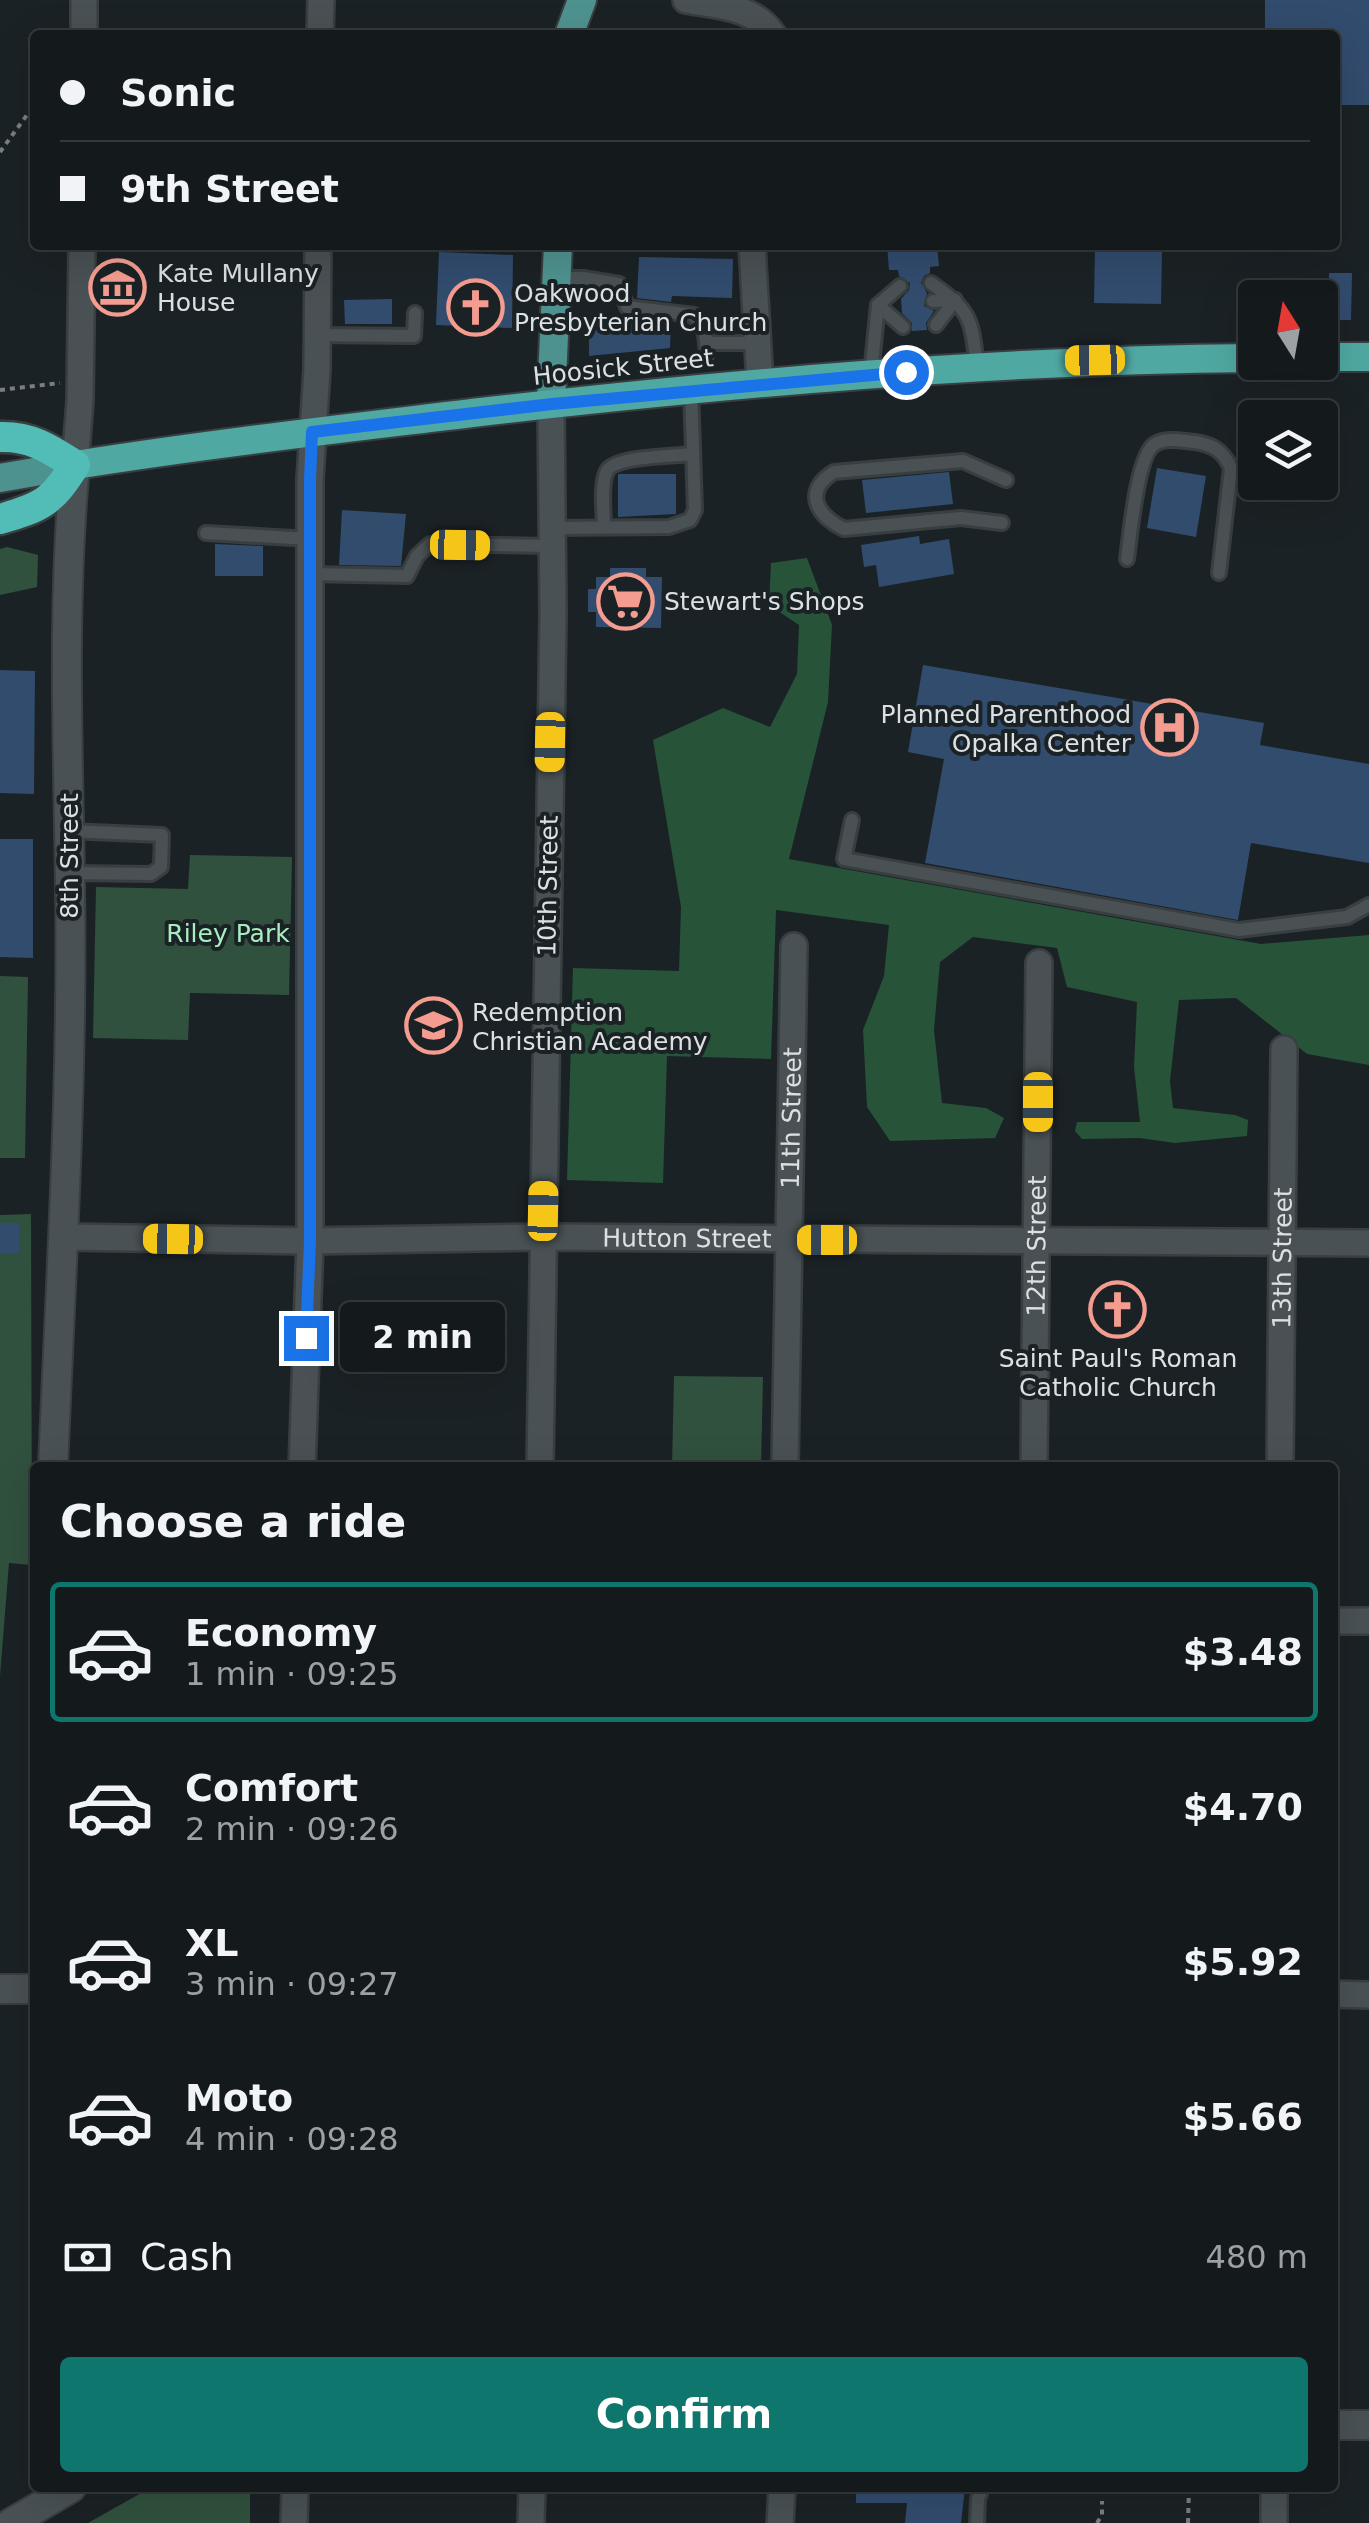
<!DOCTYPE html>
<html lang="en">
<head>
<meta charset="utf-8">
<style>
  :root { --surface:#141a1c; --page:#212729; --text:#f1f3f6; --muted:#9da1a3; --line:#33383b; --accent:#0f766e }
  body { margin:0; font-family:"DejaVu Sans",sans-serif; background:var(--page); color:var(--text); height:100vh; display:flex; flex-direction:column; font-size:38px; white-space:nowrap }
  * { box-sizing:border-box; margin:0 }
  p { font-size:32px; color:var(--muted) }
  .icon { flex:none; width:55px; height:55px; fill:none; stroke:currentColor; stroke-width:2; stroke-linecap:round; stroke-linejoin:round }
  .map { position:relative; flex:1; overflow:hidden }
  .sheet { position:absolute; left:30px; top:1462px; width:1308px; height:1030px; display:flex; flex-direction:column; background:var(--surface); border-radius:10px; box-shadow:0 10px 40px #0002,0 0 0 2px var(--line) }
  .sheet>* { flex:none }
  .banner { position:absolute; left:30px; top:30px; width:1310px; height:220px; border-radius:10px; box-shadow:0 10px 40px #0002,0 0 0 2px var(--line); display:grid; align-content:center; height:220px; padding:0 30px; background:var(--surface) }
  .needle { width:65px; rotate:349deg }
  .buttons { position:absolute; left:1238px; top:280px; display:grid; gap:20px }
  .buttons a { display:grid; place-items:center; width:100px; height:100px; border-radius:10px; background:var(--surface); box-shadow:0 10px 40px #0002,0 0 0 2px var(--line); font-size:50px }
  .end { position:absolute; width:45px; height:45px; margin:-22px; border:12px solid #1a73e8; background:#fff; box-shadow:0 0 0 5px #fff }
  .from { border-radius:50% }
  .bubble { position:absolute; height:70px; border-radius:10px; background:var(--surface); box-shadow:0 10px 40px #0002,0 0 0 2px var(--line); font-size:32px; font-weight:700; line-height:70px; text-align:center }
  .car { position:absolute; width:30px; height:60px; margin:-30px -15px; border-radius:12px; box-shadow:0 0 8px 2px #0007; background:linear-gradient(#f5c518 24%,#345 0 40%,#f5c518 0 76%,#345 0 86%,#f5c518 0) }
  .banner b { display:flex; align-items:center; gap:35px; height:95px; font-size:38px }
  .banner b+b { border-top:2px solid var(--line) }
  .banner i { width:25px; height:25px; background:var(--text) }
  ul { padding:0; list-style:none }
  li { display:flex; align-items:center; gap:30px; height:140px; margin:0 20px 15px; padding:0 10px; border:5px solid transparent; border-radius:10px }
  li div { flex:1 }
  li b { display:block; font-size:38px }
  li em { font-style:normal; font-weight:700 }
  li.active { border-color:var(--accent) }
  li>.icon { width:90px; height:90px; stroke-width:1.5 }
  h2 { padding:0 30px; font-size:45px; line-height:120px }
  .pay { display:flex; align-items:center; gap:25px; height:110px; padding:0 30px; font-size:38px }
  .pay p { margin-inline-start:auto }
  .cta { display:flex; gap:20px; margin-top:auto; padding:20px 30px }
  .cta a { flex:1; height:115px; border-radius:10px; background:var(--accent); color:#fff; font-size:40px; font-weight:700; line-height:115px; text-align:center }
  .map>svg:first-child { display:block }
  .green { fill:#30513d }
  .forest { fill:#275339 }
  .building { fill:#324c6e }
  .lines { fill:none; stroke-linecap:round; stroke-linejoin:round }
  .service-casing { stroke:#393f41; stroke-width:18 }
  .minor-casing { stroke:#393f41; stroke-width:30 }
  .tertiary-casing { stroke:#393f41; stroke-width:32 }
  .primary-casing { stroke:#393f41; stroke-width:32 }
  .trunk-casing { stroke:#393f41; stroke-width:32 }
  .motorway-casing { stroke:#393f41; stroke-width:35 }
  .path { stroke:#797f81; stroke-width:4; stroke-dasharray:5 5; stroke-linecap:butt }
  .service { stroke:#495154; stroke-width:12 }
  .minor { stroke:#495154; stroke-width:25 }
  .tertiary { stroke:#495154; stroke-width:28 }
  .primary { stroke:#4e928f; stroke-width:28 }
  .trunk { stroke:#50a8a2; stroke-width:28 }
  .motorway { stroke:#51bdb6; stroke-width:30 }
  .route { stroke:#1a73e8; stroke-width:12 }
  .labels { text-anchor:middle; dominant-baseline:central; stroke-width:8; stroke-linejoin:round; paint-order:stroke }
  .poi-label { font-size:25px; fill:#dce0e2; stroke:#1b2225; text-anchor:start }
  .street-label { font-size:25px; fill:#dce0e2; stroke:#1b2225 }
  .park-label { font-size:25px; fill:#a6eec0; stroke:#1b2225 }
</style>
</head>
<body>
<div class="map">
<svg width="1369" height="2523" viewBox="0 0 1369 2523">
  <rect width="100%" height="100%" fill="#1b2225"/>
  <g class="green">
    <path d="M7,547L38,555L37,587L0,595V549Z"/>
    <path d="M190,855L292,857L289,995L190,993L188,1040L93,1038L96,887L188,889Z"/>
    <path d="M0,976L28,977L25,1158H0Z"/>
    <path d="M31,1214L32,1565L9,1563L0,1676V1215Z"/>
    <path d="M674,1376L763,1377L761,1467H672Z"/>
    <path d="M150,2488H250V2523H88Z"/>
  </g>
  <path class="forest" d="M807,558L832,625L828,702L789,859L1261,944L1369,935V1065L1307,1054L1236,998L1179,1000L1170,1081L1173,1108L1235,1115L1248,1120L1247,1136L1175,1143L1140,1138L1082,1139L1075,1131L1077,1122H1140L1134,1067L1137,1002L1067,987L1057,948L973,937L940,962L934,1030L942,1103L986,1108L1004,1118L995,1138L890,1141L867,1107L863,1030L884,976L889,925L776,910L771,1059L667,1056L663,1183L567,1180L573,968L679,971L681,907L653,740L723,708L770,727L797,674L799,625L769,605L771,563Z"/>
  <g class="building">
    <path d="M1265,0H1369V105H1335V35H1265Z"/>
    <path d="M887,245H937L939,266L930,267V273L924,276L921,283L927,293L924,306L934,311L926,323L927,330L912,331V323L902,313L901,299L909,290L910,283L899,276L898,270H889Z"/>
    <path d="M1095,247L1162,249L1161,304L1094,303Z"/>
    <path d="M439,252L513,255L512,328L436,325Z"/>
    <path d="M639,257L733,259L732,298L672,296L671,302L637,298Z"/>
    <path d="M101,265H136V309L100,308Z"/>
    <path d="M1329,273H1352L1351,320H1329Z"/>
    <path d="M392,299V324H345L344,300Z"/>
    <path d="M637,318L671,322L670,348L589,356V322L637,323Z"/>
    <path d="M1157,468L1206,476L1196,537L1147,528Z"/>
    <path d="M949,472L953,504L866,513L862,480Z"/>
    <path d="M618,474H676V514L618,517Z"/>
    <path d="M342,510L406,514L401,566L339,565Z"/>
    <path d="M919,536L920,544L949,539L954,574L879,587L876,565L864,567L861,545Z"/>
    <path d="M215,544L263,546V576H215Z"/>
    <path d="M610,568H646V577H662L661,628L596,627V612H588V589H596V577H610Z"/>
    <path d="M923,665L1264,723L1260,745L1369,764V863L1251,843L1238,920L925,863L944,759L908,752Z"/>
    <path d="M0,670L35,671L34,794L0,793Z"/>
    <path d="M0,839H33V958L0,957Z"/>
    <rect x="0" y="1223" width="19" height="30"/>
    <path d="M856,2488H965L961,2523H905L907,2503H856Z"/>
  </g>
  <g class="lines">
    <defs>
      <g id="service">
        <path d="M557,278H583L619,284L627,307L694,315L705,333L707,354"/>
        <path d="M931,283C972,312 971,318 977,366"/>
        <path d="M933,301L955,300"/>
        <path d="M878,305L903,327"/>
        <path d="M936,325L955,300"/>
        <path d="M316,335L414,336L415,313"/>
        <path d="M706,343H757"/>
        <path d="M871,374L878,305L900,286"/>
        <path d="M1002,523L961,518L844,529C816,515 803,491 834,472L963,461L1006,480"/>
        <path d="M604,527C604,512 600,484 607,471C615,456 676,456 693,454"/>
        <path d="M552,528L669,527L690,520L695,510L691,390"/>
        <path d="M206,533L310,539"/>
        <path d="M1127,559C1130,538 1137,454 1155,444C1166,437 1183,441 1195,442C1214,445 1223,451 1231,468L1219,573"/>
        <path d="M310,574L407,576L417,556L430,544L553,546"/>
        <path d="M852,820L844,859L1239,930L1347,917L1369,905"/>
        <path d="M69,831L162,835L161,867L151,874L71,873"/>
        <path d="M977,2523L978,2499L982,2488"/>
      </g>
      <g id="minor">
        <path d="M686,0C718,6 754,6 773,35"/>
        <path d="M84,35V0"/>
        <path d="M320,35L321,0"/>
        <path d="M752,245L760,383"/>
        <path d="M75,465L80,401L82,245"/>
        <path id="s1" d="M65,1237L310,1241L543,1237L1369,1243"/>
        <path d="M302,1468L310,1241V479L317,369L318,245"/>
        <path d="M540,1468L553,615L551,403"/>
        <path id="s2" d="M785,1468L794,946"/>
        <path id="s3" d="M1034,1468L1039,963"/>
        <path id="s4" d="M1280,1468L1284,1049"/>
        <path d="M1332,1621H1369"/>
        <path d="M1332,1994L1369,1995"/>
        <path d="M1274,2488V2523"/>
        <path d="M294,2523L295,2488"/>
        <path d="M531,2523L532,2488"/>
        <path d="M780,2523L782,2488"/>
      </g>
      <g id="tertiary">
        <path d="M53,1468C61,1273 73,1078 70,883C68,744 62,604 75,465"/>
        <path d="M0,1989H35"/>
        <path d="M1332,2425H1369"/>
        <path d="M11,2523L71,2488"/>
      </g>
      <g id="primary">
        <path d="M569,35L582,0"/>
        <path d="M551,403L558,245"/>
        <path d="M0,478L75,465"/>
      </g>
      <g id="trunk">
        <path d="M1320,357H1369"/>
        <path d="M75,465C207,444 340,429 472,413C732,383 993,360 1255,358"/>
      </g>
      <path id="motorway" d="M0,437C31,436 50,449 75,465C52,502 42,507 0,519"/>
    </defs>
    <use href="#service" class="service-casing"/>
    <use href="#minor" class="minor-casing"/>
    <use href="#tertiary" class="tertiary-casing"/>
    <use href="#primary" class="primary-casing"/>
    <use href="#trunk" class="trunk-casing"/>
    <use href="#motorway" class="motorway-casing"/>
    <g class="path">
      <path d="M0,152L35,104"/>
      <path d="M0,390L60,383"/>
      <path d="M1097,2523L1102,2515V2501"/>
      <path d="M1188,2523L1189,2488"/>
    </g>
    <use href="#service" class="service"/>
    <use href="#minor" class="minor"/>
    <use href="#tertiary" class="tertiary"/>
    <use href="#primary" class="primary"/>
    <use href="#trunk" class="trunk"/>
    <use href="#motorway" class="motorway"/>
  </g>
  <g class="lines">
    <path class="route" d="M306,1338L310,1241V479L312,432L552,404L906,372"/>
  </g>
  <defs>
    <symbol id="museum-ring" viewBox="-11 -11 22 22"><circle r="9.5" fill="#1b2225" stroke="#f59c90" stroke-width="1.5"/><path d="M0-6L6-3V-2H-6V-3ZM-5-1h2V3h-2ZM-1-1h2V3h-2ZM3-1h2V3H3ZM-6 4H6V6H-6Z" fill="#f59c90"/></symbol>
    <symbol id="church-ring" viewBox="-11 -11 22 22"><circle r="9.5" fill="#1b2225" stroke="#f59c90" stroke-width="1.5"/><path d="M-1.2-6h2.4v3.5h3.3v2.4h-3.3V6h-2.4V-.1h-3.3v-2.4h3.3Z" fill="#f59c90"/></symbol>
    <symbol id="supermarket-ring" viewBox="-11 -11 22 22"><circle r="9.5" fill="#1b2225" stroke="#f59c90" stroke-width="1.5"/><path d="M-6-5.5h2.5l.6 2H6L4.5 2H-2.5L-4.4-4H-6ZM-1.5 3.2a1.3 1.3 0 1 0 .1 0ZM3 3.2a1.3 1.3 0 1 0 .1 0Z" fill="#f59c90"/></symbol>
    <symbol id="hospital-ring" viewBox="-11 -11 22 22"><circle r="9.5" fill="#1b2225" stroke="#f59c90" stroke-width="1.5"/><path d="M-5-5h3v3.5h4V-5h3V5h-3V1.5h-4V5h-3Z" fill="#f59c90"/></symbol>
    <symbol id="school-ring" viewBox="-11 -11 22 22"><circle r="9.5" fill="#1b2225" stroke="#f59c90" stroke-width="1.5"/><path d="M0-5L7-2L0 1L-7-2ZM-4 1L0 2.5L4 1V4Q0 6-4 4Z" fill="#f59c90"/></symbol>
  </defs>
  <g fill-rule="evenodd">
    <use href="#museum-ring" x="86" y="256" width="63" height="63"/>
    <use href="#church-ring" x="444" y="276" width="63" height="63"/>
    <use href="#supermarket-ring" x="594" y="570" width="63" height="63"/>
    <use href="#hospital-ring" x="1138" y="696" width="63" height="63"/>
    <use href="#school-ring" x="402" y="994" width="63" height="63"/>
    <use href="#church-ring" x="1086" y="1278" width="63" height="63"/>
  </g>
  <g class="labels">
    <g class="poi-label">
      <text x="157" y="273">Kate Mullany<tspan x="157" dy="29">House</tspan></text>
      <text x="514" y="293">Oakwood<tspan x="514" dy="29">Presbyterian Church</tspan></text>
      <text x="664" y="601">Stewart's Shops</text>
      <text x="1131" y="714" text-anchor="end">Planned Parenthood<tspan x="1131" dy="29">Opalka Center</tspan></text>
      <text x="472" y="1012">Redemption<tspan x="472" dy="29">Christian Academy</tspan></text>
      <text x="1118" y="1358" text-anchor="middle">Saint Paul's Roman<tspan x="1118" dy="29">Catholic Church</tspan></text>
    </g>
    <g class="street-label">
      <text transform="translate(623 367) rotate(-6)">Hoosick Street</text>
      <text transform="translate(69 856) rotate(-90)">8th Street</text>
      <text transform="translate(548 886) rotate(-89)">10th Street</text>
      <text stroke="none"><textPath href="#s2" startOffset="350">11th Street</textPath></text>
      <text stroke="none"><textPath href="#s1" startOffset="622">Hutton Street</textPath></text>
      <text stroke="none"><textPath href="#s3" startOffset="222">12th Street</textPath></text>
      <text stroke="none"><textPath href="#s4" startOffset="210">13th Street</textPath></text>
    </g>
    <g class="park-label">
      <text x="228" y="933">Riley Park</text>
    </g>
  </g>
</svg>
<div class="buttons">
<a><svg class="needle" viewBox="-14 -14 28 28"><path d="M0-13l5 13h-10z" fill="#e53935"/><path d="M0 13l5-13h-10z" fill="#9da1a3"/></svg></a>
<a><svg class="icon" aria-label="layers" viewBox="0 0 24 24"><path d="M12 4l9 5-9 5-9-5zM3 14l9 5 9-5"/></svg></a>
</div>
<i class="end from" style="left:906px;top:372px"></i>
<i class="end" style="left:306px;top:1338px"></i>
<div class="bubble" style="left:340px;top:1302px;width:165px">2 min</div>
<i class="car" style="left:1095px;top:360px;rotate:269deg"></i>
<i class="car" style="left:460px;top:545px;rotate:91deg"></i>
<i class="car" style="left:550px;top:742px;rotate:181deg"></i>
<i class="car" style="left:1038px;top:1102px;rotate:180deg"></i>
<i class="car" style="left:543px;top:1211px;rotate:1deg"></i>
<i class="car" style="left:173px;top:1239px;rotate:271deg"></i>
<i class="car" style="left:827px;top:1240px;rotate:270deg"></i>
<div class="banner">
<b><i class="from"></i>Sonic</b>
<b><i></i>9th Street</b>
</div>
<section class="sheet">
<h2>Choose a ride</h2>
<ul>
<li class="active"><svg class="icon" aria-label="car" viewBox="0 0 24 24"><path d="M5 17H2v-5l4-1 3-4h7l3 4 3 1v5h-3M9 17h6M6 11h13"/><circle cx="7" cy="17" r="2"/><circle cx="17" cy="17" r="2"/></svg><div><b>Economy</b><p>1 min · 09:25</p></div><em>$3.48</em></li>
<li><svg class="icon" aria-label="car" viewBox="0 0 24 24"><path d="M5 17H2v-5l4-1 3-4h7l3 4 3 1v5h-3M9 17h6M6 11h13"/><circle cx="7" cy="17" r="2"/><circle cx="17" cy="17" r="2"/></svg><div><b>Comfort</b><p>2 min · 09:26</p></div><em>$4.70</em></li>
<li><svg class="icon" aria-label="car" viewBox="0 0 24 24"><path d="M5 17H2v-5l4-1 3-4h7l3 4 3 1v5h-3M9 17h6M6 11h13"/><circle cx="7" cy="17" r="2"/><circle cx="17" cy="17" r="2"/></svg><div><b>XL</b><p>3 min · 09:27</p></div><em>$5.92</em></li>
<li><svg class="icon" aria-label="car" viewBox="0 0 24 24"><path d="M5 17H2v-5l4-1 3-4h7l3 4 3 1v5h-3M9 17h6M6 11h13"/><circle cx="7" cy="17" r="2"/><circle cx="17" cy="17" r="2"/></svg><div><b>Moto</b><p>4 min · 09:28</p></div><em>$5.66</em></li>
</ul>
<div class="pay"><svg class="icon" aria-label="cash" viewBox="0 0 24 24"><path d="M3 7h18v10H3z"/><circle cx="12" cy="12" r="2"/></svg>Cash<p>480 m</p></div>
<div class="cta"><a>Confirm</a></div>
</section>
</div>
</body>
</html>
